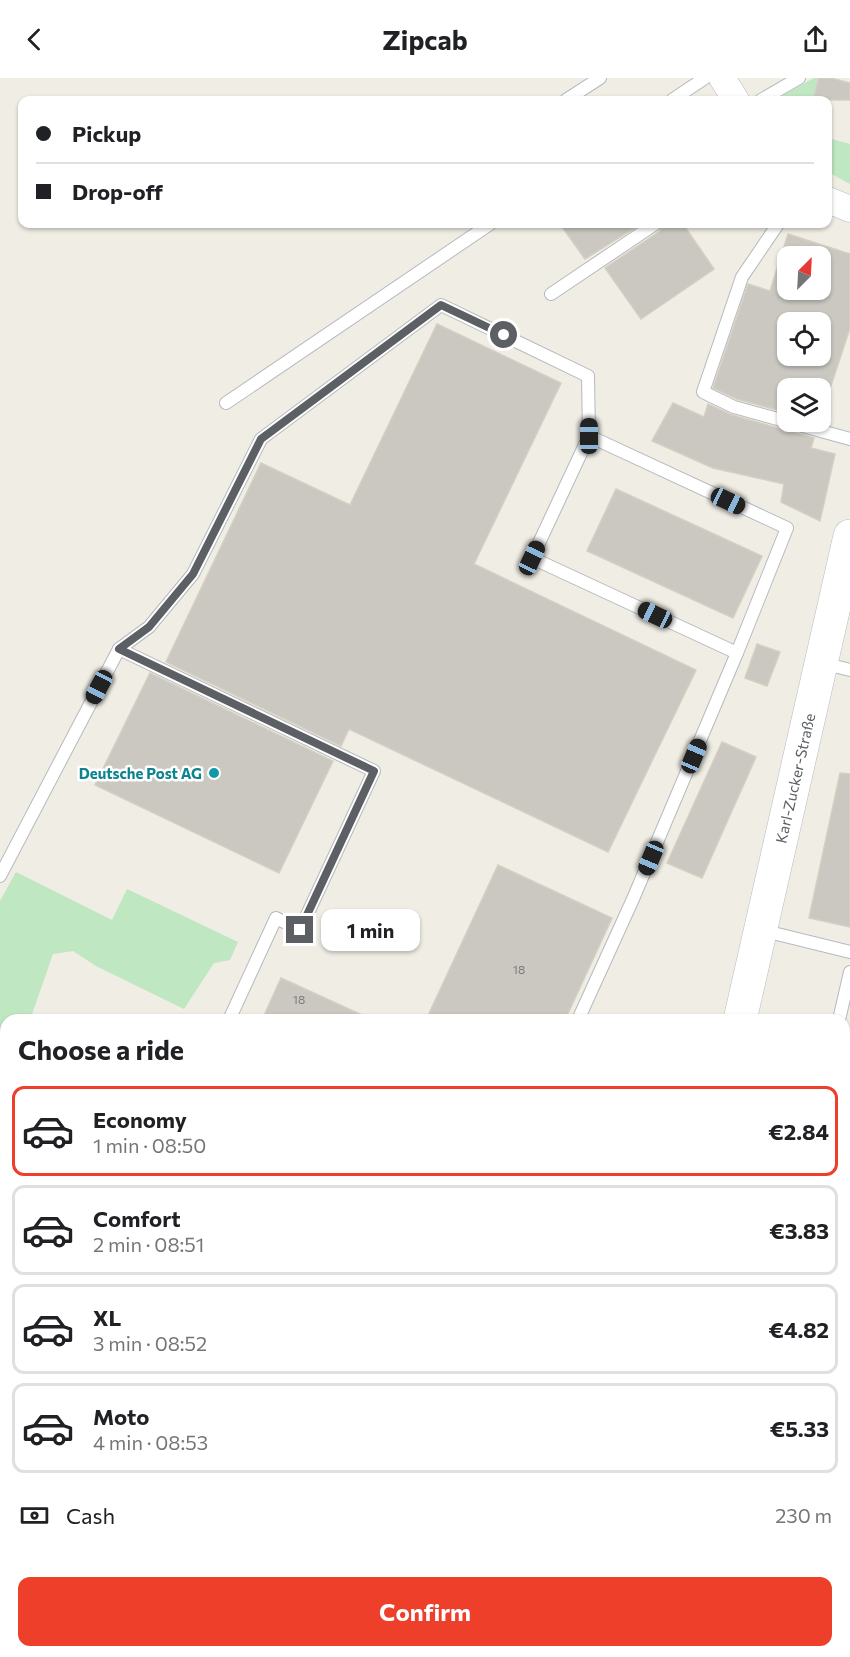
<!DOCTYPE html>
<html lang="en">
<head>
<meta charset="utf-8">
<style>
  :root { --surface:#fff; --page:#f2f2f2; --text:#202124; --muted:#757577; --line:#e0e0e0; --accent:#ee3f2a }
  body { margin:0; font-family:Commissioner,sans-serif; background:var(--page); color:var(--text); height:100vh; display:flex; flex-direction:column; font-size:22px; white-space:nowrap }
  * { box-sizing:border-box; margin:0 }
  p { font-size:20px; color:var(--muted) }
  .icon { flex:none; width:33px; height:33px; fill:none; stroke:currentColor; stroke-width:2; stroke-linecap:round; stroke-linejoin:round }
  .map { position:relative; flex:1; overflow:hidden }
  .details { position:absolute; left:0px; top:936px; width:850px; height:644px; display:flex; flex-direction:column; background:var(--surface); border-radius:18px 18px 0 0; box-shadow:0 2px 4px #0004 }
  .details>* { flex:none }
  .guide { position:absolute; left:18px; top:18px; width:814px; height:132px; border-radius:12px; box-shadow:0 2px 4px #0004; display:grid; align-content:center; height:132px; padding:0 18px; background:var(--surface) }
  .needle { width:39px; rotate:24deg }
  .tools { position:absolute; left:777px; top:168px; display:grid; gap:12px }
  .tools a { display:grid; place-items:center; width:54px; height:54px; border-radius:12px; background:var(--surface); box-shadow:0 2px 4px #0004; font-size:30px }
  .end { position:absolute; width:27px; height:27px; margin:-14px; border:8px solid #5c6065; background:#fff; box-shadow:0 0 0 3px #fff }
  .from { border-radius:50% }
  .bubble { position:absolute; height:42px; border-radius:12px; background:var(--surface); box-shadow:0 2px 4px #0004; font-size:20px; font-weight:700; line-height:42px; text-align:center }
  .car { position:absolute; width:18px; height:36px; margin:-18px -9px; border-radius:8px; box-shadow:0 0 4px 2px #0007; background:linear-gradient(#222 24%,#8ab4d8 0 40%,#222 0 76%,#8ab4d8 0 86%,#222 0) }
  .guide b { display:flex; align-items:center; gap:21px; height:57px; font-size:22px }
  .guide b+b { border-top:2px solid var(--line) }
  .guide i { width:15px; height:15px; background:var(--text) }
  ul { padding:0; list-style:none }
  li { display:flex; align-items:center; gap:18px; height:90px; margin:0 12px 9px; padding:0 6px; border:3px solid var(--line); border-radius:12px }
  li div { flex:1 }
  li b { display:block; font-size:22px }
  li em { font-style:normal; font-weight:700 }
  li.current { border-color:var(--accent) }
  li>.icon { width:54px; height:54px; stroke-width:1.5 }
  h2 { padding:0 18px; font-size:27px; line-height:72px }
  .pay { display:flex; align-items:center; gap:15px; height:66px; padding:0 18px; font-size:22px }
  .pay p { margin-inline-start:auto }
  .cta { display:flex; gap:12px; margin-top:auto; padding:12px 18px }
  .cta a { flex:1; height:69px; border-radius:12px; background:var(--accent); color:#fff; font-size:24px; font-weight:700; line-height:69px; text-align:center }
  header { display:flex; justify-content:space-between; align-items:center; height:78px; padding:0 18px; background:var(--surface); font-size:27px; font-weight:700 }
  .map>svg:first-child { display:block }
  .green { fill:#bfe7c1 }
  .building { fill:#cac8c1; stroke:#d4cfc2; stroke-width:1.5; fill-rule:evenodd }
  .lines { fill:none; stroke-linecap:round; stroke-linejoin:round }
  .lane-casing { stroke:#b6b9be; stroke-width:14 }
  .street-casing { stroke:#b6b9be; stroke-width:27 }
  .secondary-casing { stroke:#b7bac0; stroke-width:34 }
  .lane { stroke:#fff; stroke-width:12 }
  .street { stroke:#fff; stroke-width:26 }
  .secondary { stroke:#fff; stroke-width:33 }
  .route { stroke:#5c6065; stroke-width:8 }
  .culture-dot { fill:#0f9aa8; stroke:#fff; stroke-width:2 }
  .labels { text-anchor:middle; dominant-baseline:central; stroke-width:5; stroke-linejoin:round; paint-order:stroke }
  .number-label { font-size:12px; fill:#787a7c }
  .culture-label { font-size:15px; font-weight:bold; fill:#0d838f; stroke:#fff; text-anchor:end }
  .street-label { font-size:15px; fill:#5c6065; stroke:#fff }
</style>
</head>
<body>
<header><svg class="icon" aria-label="back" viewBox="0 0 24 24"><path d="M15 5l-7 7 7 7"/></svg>Zipcab<svg class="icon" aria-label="share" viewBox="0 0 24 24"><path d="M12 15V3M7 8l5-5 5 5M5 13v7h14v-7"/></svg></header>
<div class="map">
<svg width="850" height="1579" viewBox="0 0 850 1579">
  <rect width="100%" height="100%" fill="#efede4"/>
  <g class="green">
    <path d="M814,0H819L813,22H787L783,17Z"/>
    <path d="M828,60L850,66V106L828,94Z"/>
    <path d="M16,794L112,842L127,811L238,864L230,882L214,885L184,931L96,888L73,873L53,876L32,936L37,942H6V1017L0,1015V823Z"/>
  </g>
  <g class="building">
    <path d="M819,0H831L850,5V22H813Z"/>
    <path d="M560,146H641L585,181Z"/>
    <path d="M663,146H683L714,191L641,241L605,190L660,153Z"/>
    <path d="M788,156L850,176V250L820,341V310H788V335L737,321L713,310L748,206L770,213ZM788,178H820V212H788ZM788,244H820V278H788Z"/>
    <path d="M437,246L561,305L474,486L696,592L608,774L349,651L341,668L166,584L261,385L350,427Z"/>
    <path d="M673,325L704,339L708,326L732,337L814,360L811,370L835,376L820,443L781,424L784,406L713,390L652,363Z"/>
    <path d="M616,411L762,478L733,540L587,473Z"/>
    <path d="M757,566L780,574L767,608L745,600Z"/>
    <path d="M150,595L333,683L279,795L95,707Z"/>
    <path d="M722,664L756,679L702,800L667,785Z"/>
    <path d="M840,695L850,696V849L809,840Z"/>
    <path d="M498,787L612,840L565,942H426Z"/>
    <path d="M281,900L373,942H262Z"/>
  </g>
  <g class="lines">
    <defs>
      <g id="lane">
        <path d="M566,22L600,0"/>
        <path d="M672,22L705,0"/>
        <path d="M761,22L799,0"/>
        <path d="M778,146L742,199L703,314L734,329L850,361"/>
        <path d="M551,216L655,146"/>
        <path d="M226,325L490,146"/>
        <path d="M119,571L374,693L300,852L276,840L229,942"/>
        <path d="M822,585L850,592"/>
        <path d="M0,798L119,571L149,549L193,496L261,361L441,227L588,298L589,358L787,450L737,575"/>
        <path d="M761,852L850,874"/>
        <path d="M578,942L633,821L737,575L532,480L589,358"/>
        <path d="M839,942L850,894"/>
        <path d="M0,1538L6,1526"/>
        <path d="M158,1574L170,1579"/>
        <path d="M526,1579L529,1574"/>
      </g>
      <g id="street">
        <path d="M722,0L736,22"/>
        <path d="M828,122L850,131"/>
        <path d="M0,1048L6,1051"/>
        <path d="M844,1380L850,1381"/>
      </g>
      <g id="secondary">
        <path id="s1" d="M740,942L850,458"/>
        <path d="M610,1579L611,1574"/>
      </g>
    </defs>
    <use href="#lane" class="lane-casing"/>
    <use href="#street" class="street-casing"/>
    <use href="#secondary" class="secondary-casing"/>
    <use href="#lane" class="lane"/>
    <use href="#street" class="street"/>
    <use href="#secondary" class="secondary"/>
  </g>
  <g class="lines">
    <path class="route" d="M300,852L374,693L119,571L149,549L193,496L261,361L441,227L504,257"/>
  </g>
  <circle class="culture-dot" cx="214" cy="695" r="6"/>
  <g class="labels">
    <g class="number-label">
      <text x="519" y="891">18</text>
      <text x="299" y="921">18</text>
    </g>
    <g class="culture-label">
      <text x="202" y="695">Deutsche Post AG</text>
    </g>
    <g class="street-label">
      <text stroke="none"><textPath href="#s1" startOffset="248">Karl-Zucker-Straße</textPath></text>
    </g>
  </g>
</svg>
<div class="tools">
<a><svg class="needle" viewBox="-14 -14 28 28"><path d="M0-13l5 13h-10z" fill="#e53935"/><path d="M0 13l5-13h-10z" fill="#757577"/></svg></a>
<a><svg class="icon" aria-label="locate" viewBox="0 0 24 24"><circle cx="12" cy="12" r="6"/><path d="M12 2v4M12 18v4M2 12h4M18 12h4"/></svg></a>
<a><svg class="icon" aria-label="layers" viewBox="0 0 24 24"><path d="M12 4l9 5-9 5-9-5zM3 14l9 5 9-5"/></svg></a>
</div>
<i class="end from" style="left:504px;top:257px"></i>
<i class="end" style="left:300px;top:852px"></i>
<div class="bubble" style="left:321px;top:831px;width:99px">1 min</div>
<i class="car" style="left:589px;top:358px;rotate:0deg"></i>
<i class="car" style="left:728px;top:423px;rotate:115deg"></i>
<i class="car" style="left:532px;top:480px;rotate:25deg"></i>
<i class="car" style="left:655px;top:537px;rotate:295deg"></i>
<i class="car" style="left:99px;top:609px;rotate:208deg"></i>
<i class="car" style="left:694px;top:678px;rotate:23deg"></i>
<i class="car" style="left:651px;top:780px;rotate:203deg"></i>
<div class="guide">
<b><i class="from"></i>Pickup</b>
<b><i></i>Drop-off</b>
</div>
<section class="details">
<h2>Choose a ride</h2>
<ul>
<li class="current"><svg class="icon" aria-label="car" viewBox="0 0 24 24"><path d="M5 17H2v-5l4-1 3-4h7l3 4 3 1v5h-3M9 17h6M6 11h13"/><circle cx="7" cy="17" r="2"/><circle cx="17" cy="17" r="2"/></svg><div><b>Economy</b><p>1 min · 08:50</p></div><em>€2.84</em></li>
<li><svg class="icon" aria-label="car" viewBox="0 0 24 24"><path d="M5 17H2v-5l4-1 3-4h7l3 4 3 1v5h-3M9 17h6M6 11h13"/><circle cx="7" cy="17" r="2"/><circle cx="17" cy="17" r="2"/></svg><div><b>Comfort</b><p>2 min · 08:51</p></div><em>€3.83</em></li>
<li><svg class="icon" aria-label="car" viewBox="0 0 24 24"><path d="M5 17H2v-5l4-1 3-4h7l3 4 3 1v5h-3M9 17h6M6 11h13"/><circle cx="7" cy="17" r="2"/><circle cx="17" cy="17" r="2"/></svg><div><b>XL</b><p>3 min · 08:52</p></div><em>€4.82</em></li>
<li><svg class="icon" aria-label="car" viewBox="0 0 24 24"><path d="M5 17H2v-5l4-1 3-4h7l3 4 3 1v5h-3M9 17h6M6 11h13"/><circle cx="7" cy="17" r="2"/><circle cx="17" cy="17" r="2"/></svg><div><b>Moto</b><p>4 min · 08:53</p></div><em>€5.33</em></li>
</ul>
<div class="pay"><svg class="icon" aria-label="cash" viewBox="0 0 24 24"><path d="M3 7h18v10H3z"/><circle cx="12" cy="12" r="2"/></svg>Cash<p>230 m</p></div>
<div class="cta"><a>Confirm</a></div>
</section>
</div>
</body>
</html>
